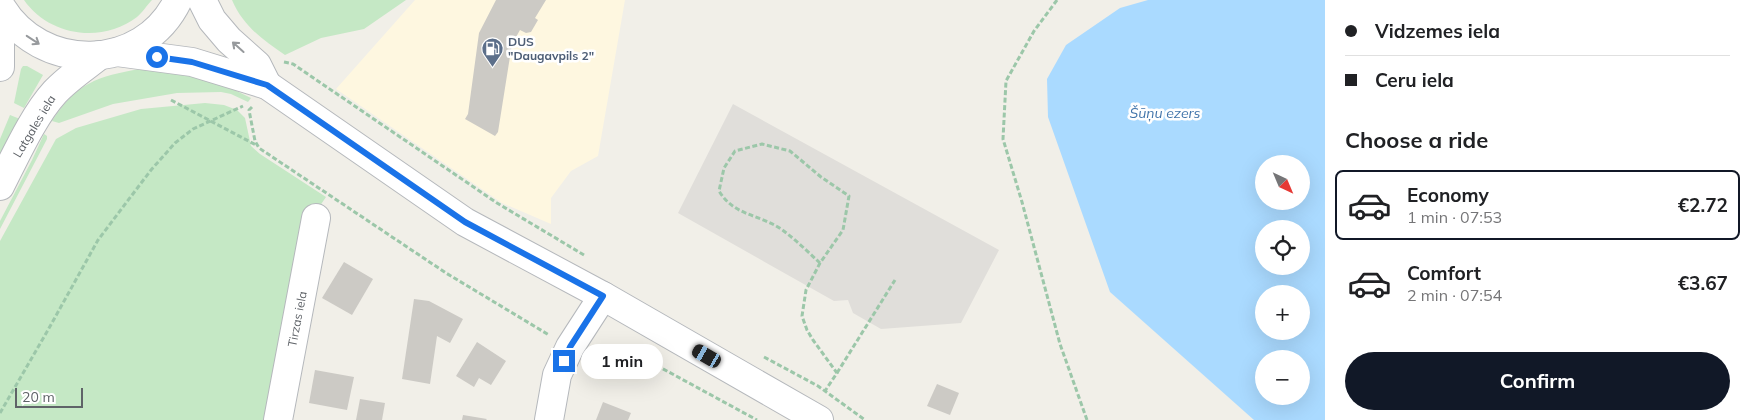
<!DOCTYPE html>
<html lang="en">
<head>
<meta charset="utf-8">
<style>
  :root { --surface:#fff; --page:#f6f6f6; --text:#202124; --muted:#757577; --line:#e0e0e0; --accent:#111827 }
  body { margin:0; font-family:Mulish,sans-serif; background:var(--page); color:var(--text); height:100vh; display:flex; flex-direction:column; font-size:19px; white-space:nowrap }
  * { box-sizing:border-box; margin:0 }
  p { font-size:16px; color:var(--muted) }
  .icon { flex:none; width:28px; height:28px; fill:none; stroke:currentColor; stroke-width:2; stroke-linecap:round; stroke-linejoin:round }
  .map { position:relative; flex:1; overflow:hidden }
  .panel { display:flex; flex-direction:column; background:var(--surface); width:425px }
  .panel>* { flex:none }
  .banner { display:grid; align-content:center; height:110px; padding:0 20px; background:var(--surface) }
  .needle { width:32px; rotate:136deg }
  .tools { position:absolute; left:1255px; top:155px; display:grid; gap:10px }
  .tools a { display:grid; place-items:center; width:55px; height:55px; border-radius:50%; background:var(--surface); box-shadow:0 5px 20px #0002; font-size:25px }
  .scale { position:absolute; left:15px; bottom:12px; width:68px; box-sizing:border-box; padding-left:5px; border:2px solid #5f6368; border-top:0; font-size:14px; line-height:18px; white-space:nowrap; color:#5f6368; -webkit-text-stroke:4px #fff; paint-order:stroke }
  .end { position:absolute; width:22px; height:22px; margin:-11px; border:6px solid #1a73e8; background:#fff; box-shadow:0 0 0 2px #fff }
  .from { border-radius:50% }
  .bubble { position:absolute; height:35px; border-radius:18px; background:var(--surface); box-shadow:0 5px 20px #0002; font-size:16px; font-weight:700; line-height:35px; text-align:center }
  .car { position:absolute; width:15px; height:30px; margin:-15px -8px; border-radius:6px; box-shadow:0 0 4px 1px #0007; background:linear-gradient(#222 24%,#8ab4d8 0 40%,#222 0 76%,#8ab4d8 0 86%,#222 0) }
  .banner b { display:flex; align-items:center; gap:18px; height:48px; font-size:19px }
  .banner b+b { border-top:1px solid var(--line) }
  .banner i { width:12px; height:12px; background:var(--text) }
  ul { padding:0; list-style:none }
  li { display:flex; align-items:center; gap:15px; height:70px; margin:0 10px 8px; padding:0 10px; border:2px solid transparent; border-radius:8px }
  li div { flex:1 }
  li b { display:block; font-size:19px }
  li em { font-style:normal; font-weight:700 }
  li.selected { border-color:var(--accent) }
  li>.icon { width:45px; height:45px; stroke-width:1.5 }
  h2 { padding:0 20px; font-size:22px; line-height:60px }
  .cta { display:flex; gap:10px; margin-top:auto; padding:10px 20px }
  .cta a { flex:1; height:58px; border-radius:30px; background:var(--accent); color:#fff; font-size:20px; font-weight:700; line-height:58px; text-align:center }
  main { display:flex; flex:1; min-height:0 }
  .map>svg:first-child { display:block }
  .commercial { fill:#fef7e0 }
  .industrial { fill:#e0deda }
  .green { fill:#c5e8c5 }
  .water { fill:#aadaff; fill-rule:evenodd }
  .building { fill:#cccac5 }
  .lines { fill:none; stroke-linecap:round; stroke-linejoin:round }
  .minor-casing { stroke:#b5b8bc; stroke-width:30 }
  .path { stroke:#9cc7a9; stroke-width:3; stroke-dasharray:5 2.5; stroke-linecap:butt }
  .minor { stroke:#fff; stroke-width:28 }
  .oneway { stroke:#979a9d }
  .route { stroke:#1a73e8; stroke-width:6 }
  .labels { text-anchor:middle; dominant-baseline:central; stroke-width:5; stroke-linejoin:round; paint-order:stroke }
  .service-label { font-size:12px; font-weight:bold; fill:#4e5e75; stroke:#fff; text-anchor:start }
  .street-label { font-size:12px; fill:#5f6368; stroke:#fff }
  .water-label { font-size:14px; font-style:italic; fill:#4174aa; stroke:#fff }
</style>
</head>
<body>
<main>
<div class="map">
<svg width="1325" height="420" viewBox="0 0 1325 420">
  <rect width="100%" height="100%" fill="#f1efe8"/>
  <path class="commercial" d="M415,0H625L598,156L571,171L551,198V224L502,203L336,89Z"/>
  <path class="industrial" d="M733,104L999,250L961,323L881,329L853,313L848,300L834,301L678,213Z"/>
  <g class="green">
    <path d="M24,0H152C147,5 142,13 137,17C102,44 49,36 24,0Z"/>
    <path d="M232,0H406L364,29L321,38L285,55C263,40 243,26 232,0Z"/>
    <path d="M23,66H27L43,75L24,108L14,103L21,69Z"/>
    <path d="M140,69L166,70L218,82L251,98L248,102L231,94L221,92L177,93L113,104L59,123L52,121C76,83 98,76 140,69Z"/>
    <path d="M205,103L224,105L237,110L245,118L251,146L260,154L326,197L313,216L271,420H0V241L56,139L76,128L141,109Z"/>
    <path d="M10,115L20,119L0,156V139Z"/>
    <path d="M44,134L47,136V139L0,229V221L32,160Z"/>
  </g>
  <path class="water" d="M1148,0H1325V420H1254L1110,292L1048,117L1047,79L1066,45L1120,8ZM1264,164H1301V201H1264ZM1264,229H1301V266H1264ZM1264,294H1301V331H1264ZM1264,359H1301V396H1264Z"/>
  <g class="building">
    <path d="M496,0H546L535,18L538,20L531,32L526,33L520,30L512,44L498,132L495,136L465,119L468,114L479,33Z"/>
    <path d="M344,262L373,279L352,315L322,298Z"/>
    <path d="M414,299L429,301L463,319L450,343L437,336L430,384L402,379Z"/>
    <path d="M477,342L506,361L491,385L479,378L474,387L456,376Z"/>
    <path d="M315,370L354,377L347,410L309,403Z"/>
    <path d="M937,384L959,393L950,415L927,406Z"/>
    <path d="M360,399L385,403L382,420H356Z"/>
    <path d="M603,402L631,413L628,420H596Z"/>
    <path d="M463,415L487,419L486,420H462Z"/>
  </g>
  <g class="lines">
    <defs>
      <g id="minor">
        <path d="M202,0L212,20L229,40L257,65L267,85"/>
        <path d="M0,5C40,74 143,73 178,0"/>
        <path d="M0,34V67"/>
        <path d="M117,52L192,62L267,85L465,222L603,296L819,420"/>
        <path d="M0,186C15,157 33,116 55,92C68,78 85,67 100,55"/>
        <path d="M278,420L316,218"/>
        <path d="M549,420L557,375L570,347L603,296"/>
      </g>
    </defs>
    <use href="#minor" class="minor-casing"/>
    <g class="path">
      <path d="M1057,0L1034,31L1006,81L1003,139L1022,202L1060,344L1087,420"/>
      <path d="M284,62L293,64L497,203L584,255"/>
      <path d="M171,100L256,145"/>
      <path d="M252,107L249,110L255,141L259,148L446,273L549,335"/>
      <path d="M820,263C808,252 795,239 781,229C759,214 734,216 719,191L724,168L735,151L762,144L790,151L821,177L849,196L843,230L820,263L806,290L802,316L807,330L813,340L837,373L825,391"/>
      <path d="M593,353L601,356L632,352L757,420"/>
      <path d="M764,357L818,386L865,420"/>
      <path d="M837,373L895,280"/>
      <path d="M0,413L48,330L98,240L151,170L175,143L193,129L243,106"/>
    </g>
    <use href="#minor" class="minor"/>
  </g>
  <defs><path id="oneway-shaft" d="M-6 0H5M1.5-3L5.5 0L1.5 3" fill="none" stroke-width="1.6" stroke-linecap="round" stroke-linejoin="round" transform="scale(1.25)"/></defs>
  <g class="oneway">
    <use href="#oneway-shaft" transform="translate(33 40) rotate(33)"/>
    <use href="#oneway-shaft" transform="translate(238 47) rotate(-138)"/>
  </g>
  <g class="lines">
    <path class="route" d="M157,57L192,62L267,85L465,222L603,296L570,347L564,361"/>
  </g>
  <defs>
    <symbol id="fuel-pin" viewBox="-11 -11 22 30"><path d="M0 17L-7.5 6A9.5 9.5 0 1 1 7.5 6Z" fill="#5c6f8a" stroke="#fff"/><path d="M-5.5-6h7V0h2V4h1.3V-2.5L3-4.5l.8-.8L6-3V5H2.5V1h-1V6h-7ZM-4.2-4.7v3.2H.2V-4.7Z" fill="#fff"/></symbol>
  </defs>
  <g fill-rule="evenodd">
    <use href="#fuel-pin" x="480" y="36" width="25" height="34"/>
  </g>
  <g class="labels">
    <g class="service-label">
      <text x="508" y="41">DUS<tspan x="508" dy="14">"Daugavpils 2"</tspan></text>
    </g>
    <g class="street-label">
      <text transform="translate(34 126) rotate(-59)">Latgales iela</text>
      <text transform="translate(297 319) rotate(-79)">Tirzas iela</text>
    </g>
    <g class="water-label">
      <text x="1165" y="113">Šūņu ezers</text>
    </g>
  </g>
</svg>
<div class="tools">
<a><svg class="needle" viewBox="-14 -14 28 28"><path d="M0-13l5 13h-10z" fill="#e53935"/><path d="M0 13l5-13h-10z" fill="#757577"/></svg></a>
<a><svg class="icon" aria-label="locate" viewBox="0 0 24 24"><circle cx="12" cy="12" r="6"/><path d="M12 2v4M12 18v4M2 12h4M18 12h4"/></svg></a>
<a>+</a>
<a>−</a>
</div>
<div class="scale">20 m</div>
<i class="end from" style="left:157px;top:57px"></i>
<i class="end" style="left:564px;top:361px"></i>
<div class="bubble" style="left:581px;top:344px;width:82px">1 min</div>
<i class="car" style="left:707px;top:356px;rotate:300deg"></i>
</div>
<section class="panel">
<div class="banner">
<b><i class="from"></i>Vidzemes iela</b>
<b><i></i>Ceru iela</b>
</div>
<h2>Choose a ride</h2>
<ul>
<li class="selected"><svg class="icon" aria-label="car" viewBox="0 0 24 24"><path d="M5 17H2v-5l4-1 3-4h7l3 4 3 1v5h-3M9 17h6M6 11h13"/><circle cx="7" cy="17" r="2"/><circle cx="17" cy="17" r="2"/></svg><div><b>Economy</b><p>1 min · 07:53</p></div><em>€2.72</em></li>
<li><svg class="icon" aria-label="car" viewBox="0 0 24 24"><path d="M5 17H2v-5l4-1 3-4h7l3 4 3 1v5h-3M9 17h6M6 11h13"/><circle cx="7" cy="17" r="2"/><circle cx="17" cy="17" r="2"/></svg><div><b>Comfort</b><p>2 min · 07:54</p></div><em>€3.67</em></li>
</ul>
<div class="cta"><a>Confirm</a></div>
</section>
</main>
</body>
</html>
